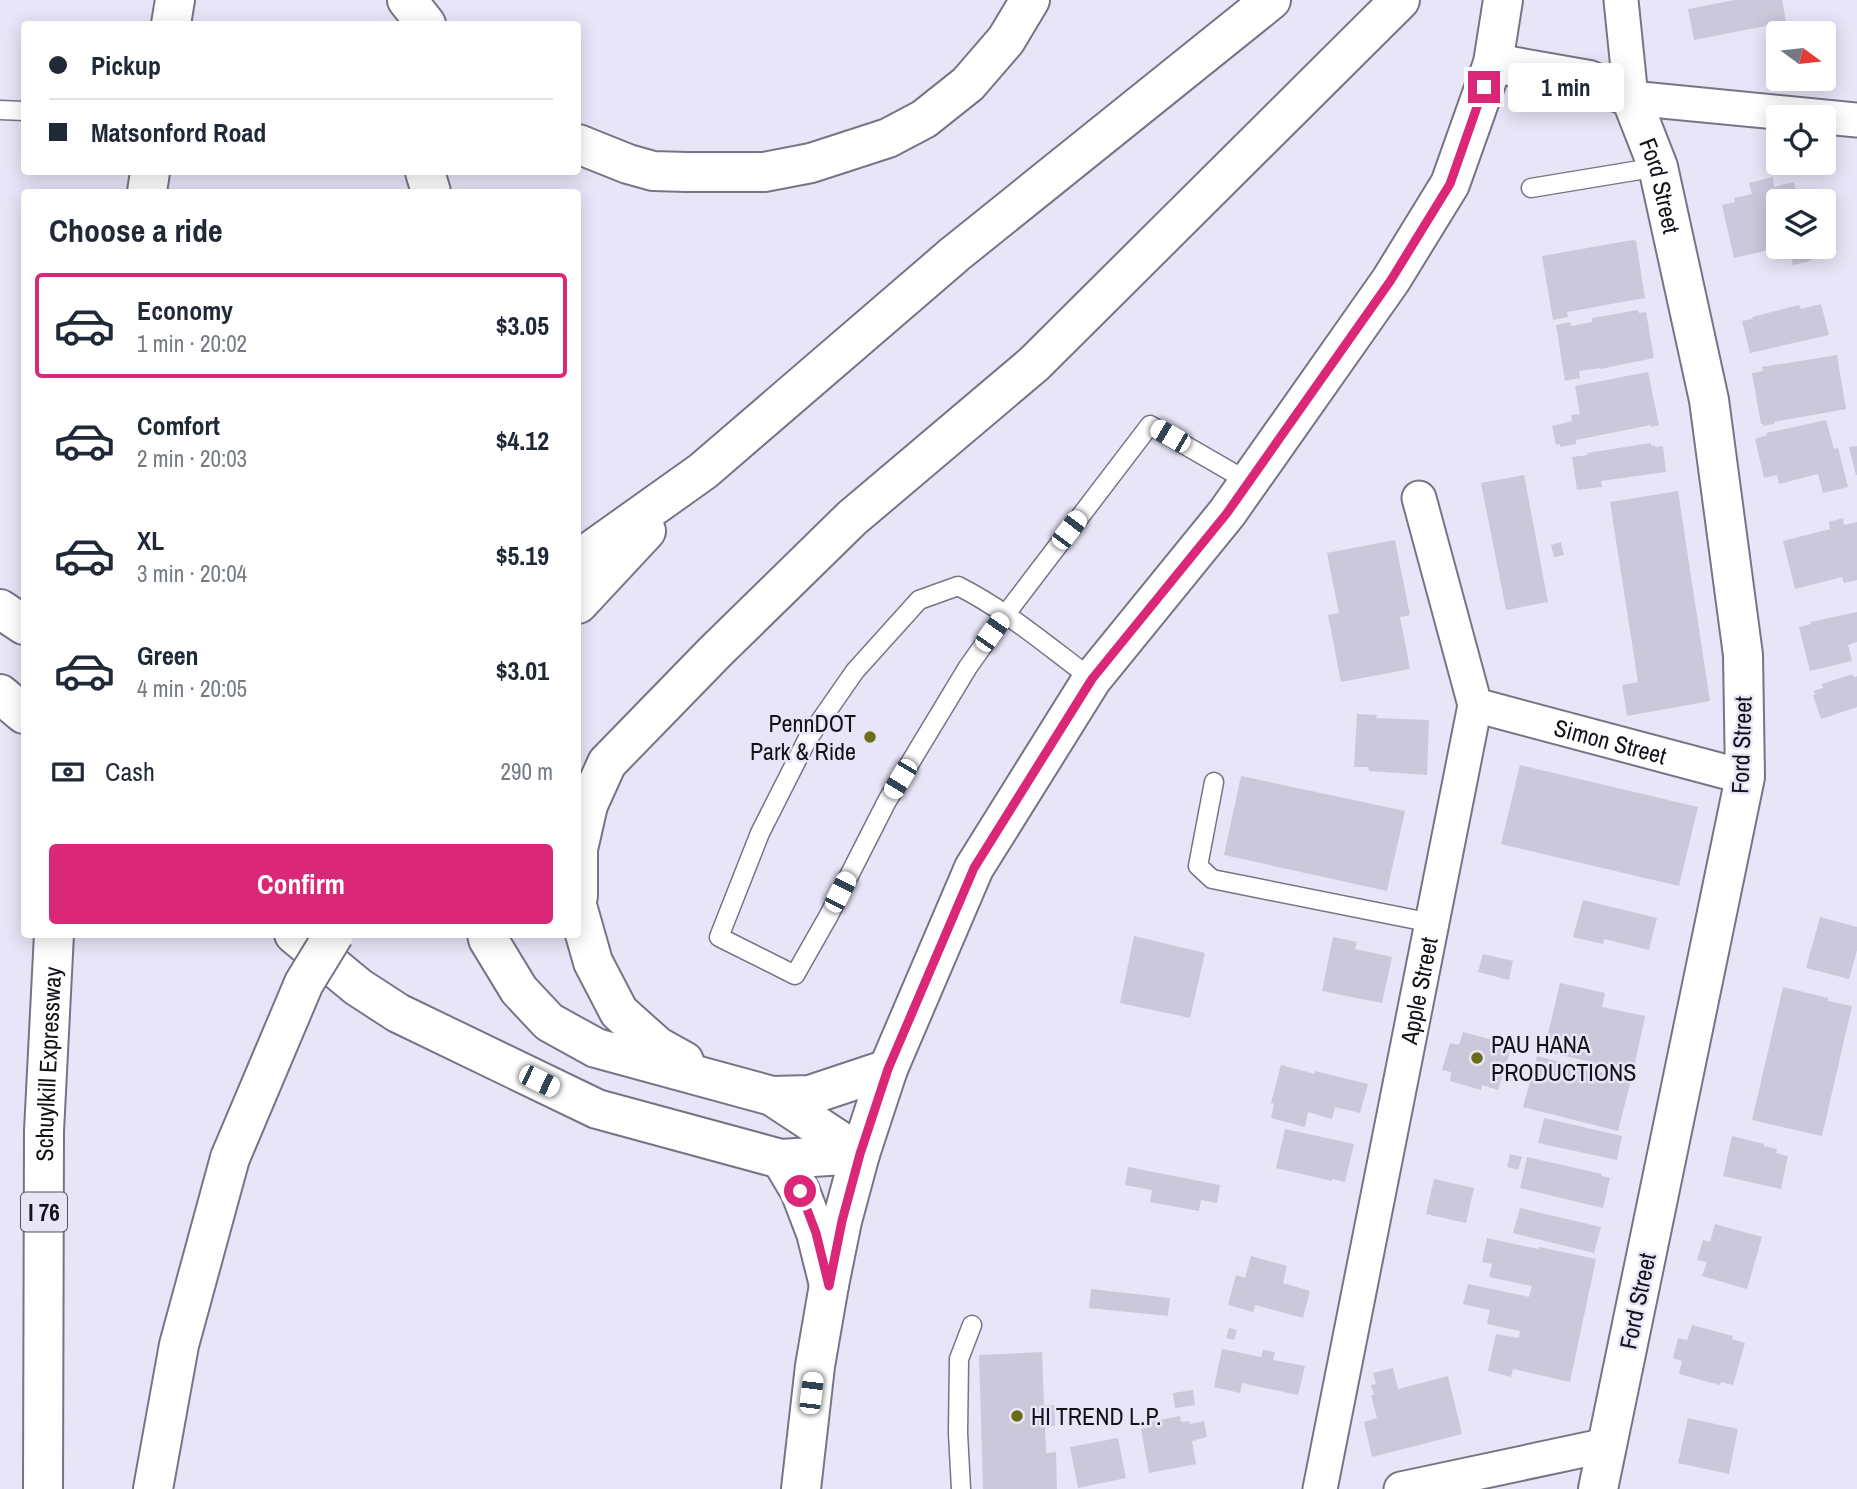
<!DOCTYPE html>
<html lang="en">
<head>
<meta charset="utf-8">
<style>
  :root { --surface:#fff; --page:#f6f6f7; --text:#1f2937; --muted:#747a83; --line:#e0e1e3; --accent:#db2777 }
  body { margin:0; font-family:"Archivo Narrow",sans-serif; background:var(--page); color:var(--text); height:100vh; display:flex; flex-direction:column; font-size:26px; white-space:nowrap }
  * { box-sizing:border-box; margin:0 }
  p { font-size:23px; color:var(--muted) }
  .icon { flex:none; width:38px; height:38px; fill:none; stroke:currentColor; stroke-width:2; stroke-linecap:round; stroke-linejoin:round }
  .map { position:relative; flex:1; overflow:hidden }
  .details { position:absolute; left:21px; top:189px; width:560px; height:749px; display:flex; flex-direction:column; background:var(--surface); border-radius:7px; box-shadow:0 4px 18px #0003 }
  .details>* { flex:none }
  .banner { position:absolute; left:21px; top:21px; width:560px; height:154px; border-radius:7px; box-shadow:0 4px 18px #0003; display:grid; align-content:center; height:154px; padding:0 28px; background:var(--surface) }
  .needle { width:46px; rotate:105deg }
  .tools { position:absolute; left:1766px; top:21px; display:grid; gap:14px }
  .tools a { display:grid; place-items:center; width:70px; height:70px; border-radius:7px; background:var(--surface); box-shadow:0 4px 18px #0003; font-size:35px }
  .end { position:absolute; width:32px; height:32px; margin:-16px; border:9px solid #db2777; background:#fff; box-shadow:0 0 0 4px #fff }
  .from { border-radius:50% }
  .bubble { position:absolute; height:49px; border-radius:7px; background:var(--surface); box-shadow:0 4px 18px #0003; font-size:23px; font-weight:700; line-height:49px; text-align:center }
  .car { position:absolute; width:21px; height:42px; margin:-21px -10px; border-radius:9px; box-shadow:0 0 5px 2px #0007; background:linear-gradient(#fff 24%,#345 0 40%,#fff 0 76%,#345 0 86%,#fff 0) }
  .banner b { display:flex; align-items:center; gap:24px; height:66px; font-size:26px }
  .banner b+b { border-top:2px solid var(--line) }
  .banner i { width:18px; height:18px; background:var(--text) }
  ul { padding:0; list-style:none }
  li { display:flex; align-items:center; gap:21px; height:105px; margin:0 14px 10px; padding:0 14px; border:4px solid transparent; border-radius:7px }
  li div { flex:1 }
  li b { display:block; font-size:26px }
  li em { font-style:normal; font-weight:700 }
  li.active { border-color:var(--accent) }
  li>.icon { width:63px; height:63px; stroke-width:1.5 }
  h2 { padding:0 28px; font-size:32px; line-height:84px }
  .pay { display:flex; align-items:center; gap:18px; height:77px; padding:0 28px; font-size:26px }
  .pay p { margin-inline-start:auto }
  .primary-button { display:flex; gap:14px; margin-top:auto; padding:14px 28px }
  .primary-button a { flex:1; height:80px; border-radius:7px; background:var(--accent); color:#fff; font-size:28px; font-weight:700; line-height:80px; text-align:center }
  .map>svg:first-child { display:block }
  .building { fill:#cbc8db }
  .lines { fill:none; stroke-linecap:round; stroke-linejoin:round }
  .service-casing { stroke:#777485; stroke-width:21 }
  .minor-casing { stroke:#777485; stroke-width:37 }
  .primary-casing { stroke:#777485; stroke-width:42 }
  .motorway-casing { stroke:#777485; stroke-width:42 }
  .service { stroke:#fff; stroke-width:18 }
  .minor { stroke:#fff; stroke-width:33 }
  .primary { stroke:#fff; stroke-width:38 }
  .motorway { stroke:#fff; stroke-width:38 }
  .motorway-bridge-casing { stroke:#777485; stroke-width:42; stroke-linecap:butt }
  .motorway-bridge { stroke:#fff; stroke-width:38 }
  .route { stroke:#db2777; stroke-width:9 }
  .poi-dot { fill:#6a6e13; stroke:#e8e5f8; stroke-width:2.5 }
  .labels { text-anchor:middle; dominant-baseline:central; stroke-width:5; stroke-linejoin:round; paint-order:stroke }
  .shield { fill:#e8e5f8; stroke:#53515b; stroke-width:2 }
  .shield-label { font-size:23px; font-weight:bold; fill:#131218 }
  .street-label { font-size:24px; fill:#131218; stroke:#e8e5f8 }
  .poi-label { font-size:24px; fill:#131218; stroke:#e8e5f8; text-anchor:start }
</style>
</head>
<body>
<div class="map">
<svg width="1857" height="1489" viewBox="0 0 1857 1489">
  <rect width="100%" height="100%" fill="#e8e5f8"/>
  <g class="building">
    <path d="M1735,0H1782L1786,22L1694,40L1688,9Z"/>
    <path d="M1773,177L1774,187L1794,182L1798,201H1778V248L1734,258L1722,205L1735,202L1734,198L1752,194L1749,183Z"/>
    <path d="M1633,240L1636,241L1645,298L1567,312L1568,317L1553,320L1542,256Z"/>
    <path d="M1788,247H1808L1811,261L1793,265Z"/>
    <path d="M1821,304L1829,335L1750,353L1742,321L1753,319L1752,317L1799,305L1801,309Z"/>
    <path d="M1638,310L1639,313L1646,312L1654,358L1600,369V368L1579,371L1580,378L1565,381L1556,325L1570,322L1571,326L1592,322V318Z"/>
    <path d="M1837,355L1846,409L1774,422V424L1763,426V424H1761L1752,373L1763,371L1762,367Z"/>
    <path d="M1648,372L1659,425L1651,427V425L1576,440V444L1560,447V444L1556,445L1552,426L1572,421L1571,415L1580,414L1575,386Z"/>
    <path d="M1826,420L1834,449L1838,448L1848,487L1823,493L1818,474L1779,484L1777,475L1764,478L1755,439L1767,435L1766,433Z"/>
    <path d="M1651,443L1652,446L1655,445V447L1663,446L1666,472L1601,481L1602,487L1577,490L1572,457L1588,455L1587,453Z"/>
    <path d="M1857,446V475H1856L1849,447Z"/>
    <path d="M1524,475L1548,602L1506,610L1481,483Z"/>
    <path d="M1678,491L1710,701L1627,716L1622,685L1638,682L1610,502Z"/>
    <path d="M1843,518L1844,525L1857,522V580L1844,583L1842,577L1795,589L1783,541L1830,529L1829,522Z"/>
    <path d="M1395,540L1410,615L1400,617L1410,669L1341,682L1328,615L1339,613L1327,553Z"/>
    <path d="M1561,542L1564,555L1554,557L1551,545Z"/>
    <path d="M1857,612V642L1848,645L1852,661L1810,671L1799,627L1811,624V622Z"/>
    <path d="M1852,674L1854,677L1857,676V707L1821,719L1813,695H1815L1814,691L1823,688L1822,684Z"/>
    <path d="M1357,714L1377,715L1376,718L1429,720L1427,775L1369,771L1368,767H1354Z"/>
    <path d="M1520,765L1698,807L1679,886L1501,844Z"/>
    <path d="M1241,776L1405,811L1387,891L1224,855Z"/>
    <path d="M1583,900L1657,918L1649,950L1604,939L1603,944L1573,937Z"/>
    <path d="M1820,917L1857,927V950L1849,979L1806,968Z"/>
    <path d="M1134,936L1205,953L1190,1018L1120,1003Z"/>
    <path d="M1333,937L1357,942L1355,949L1392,957L1382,1003L1322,991Z"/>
    <path d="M1483,954L1513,961L1509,980L1478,972Z"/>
    <path d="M1560,983L1605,993L1602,1007L1645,1016L1633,1072L1544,1051Z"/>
    <path d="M1783,987L1828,998V1001L1852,1006L1822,1136L1752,1120Z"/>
    <path d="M1463,1032L1512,1045L1498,1090L1482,1085L1481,1090L1450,1081L1451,1072L1442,1070L1450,1043L1459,1045Z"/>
    <path d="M1537,1056L1631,1080L1618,1131L1523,1107Z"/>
    <path d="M1281,1065L1315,1074V1071L1368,1084L1360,1113L1335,1107L1332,1119L1308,1112L1305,1127L1271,1118L1274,1104L1271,1103Z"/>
    <path d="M1544,1118L1622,1136L1617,1160L1538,1143Z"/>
    <path d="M1285,1129L1354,1144L1345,1182L1333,1179L1332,1181L1276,1168Z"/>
    <path d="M1732,1136L1764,1144V1146L1777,1149L1776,1153L1788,1156L1781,1189L1723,1176Z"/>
    <path d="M1510,1154L1522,1157L1518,1170L1507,1167Z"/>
    <path d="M1527,1157L1602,1174L1601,1176L1610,1178L1603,1208L1520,1188Z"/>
    <path d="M1128,1167L1220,1185L1217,1203L1201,1200L1199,1211L1150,1202L1152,1190L1125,1185Z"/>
    <path d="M1434,1179L1474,1188L1466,1223L1426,1214Z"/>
    <path d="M1520,1208L1601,1227L1594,1253L1513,1233Z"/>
    <path d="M1715,1224L1762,1237L1747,1289L1702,1276L1707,1262L1697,1260L1703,1240L1710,1242Z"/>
    <path d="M1487,1238L1538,1249L1539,1247L1596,1259L1570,1382L1513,1369L1511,1377L1488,1371L1496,1334L1519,1338L1520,1331L1487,1324L1490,1310L1463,1304L1468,1284L1529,1297L1532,1286L1489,1277L1492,1264L1482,1262Z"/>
    <path d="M1251,1256L1287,1266L1283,1283L1310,1291L1303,1318L1255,1305L1253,1312L1228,1305L1236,1275L1245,1278Z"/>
    <path d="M1091,1289L1170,1298L1168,1316L1089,1308Z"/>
    <path d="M1692,1325L1733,1336L1732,1339L1745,1343L1733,1385L1721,1382L1720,1385L1679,1374L1682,1361L1673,1358L1678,1338L1687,1340Z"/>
    <path d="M1229,1328L1237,1330L1234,1340L1226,1338Z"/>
    <path d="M1222,1349L1261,1357L1263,1350L1275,1352L1273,1360L1305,1366L1298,1395L1242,1383L1240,1393L1214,1387Z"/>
    <path d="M1042,1352L1044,1405H1054L1055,1426H1045L1046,1453L1056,1452L1057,1489H983L979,1355Z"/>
    <path d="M1393,1368L1398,1389L1448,1376L1462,1434L1372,1457L1364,1422L1377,1418L1371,1395H1374L1371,1385L1376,1384L1373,1373Z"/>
    <path d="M1193,1390L1195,1405L1175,1408L1173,1393Z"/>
    <path d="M1180,1416L1181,1422L1189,1421L1190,1424L1204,1421L1207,1437L1192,1441L1196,1464L1149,1473L1141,1429L1151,1427L1150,1422Z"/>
    <path d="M1688,1418L1738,1429L1729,1474L1678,1463Z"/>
    <path d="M1118,1438L1126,1478L1078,1488L1070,1447Z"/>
  </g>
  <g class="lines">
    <defs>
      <g id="service">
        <path d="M0,110L24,111"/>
        <path d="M1531,188L1658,167"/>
        <path d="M1092,679C1049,647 1006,610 958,586L919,600L855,671L807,740L760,833L719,937L795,975L829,915L887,801L968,667L1005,615L1150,425L1249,482"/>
        <path d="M1214,782L1198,866L1212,879L1432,923"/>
        <path d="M961,1489L958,1433L959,1359L972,1325"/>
      </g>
      <g id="minor">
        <path d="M1621,0L1631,98L1857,120"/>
        <path id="s1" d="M1475,705L1745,777"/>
        <path id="s2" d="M1320,1489L1475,705L1419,498"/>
        <path d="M1401,1489L1607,1445"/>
      </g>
      <g id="primary">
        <path id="s3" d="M1493,63L1589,80L1631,98L1658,167L1709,400L1743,655L1745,777L1598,1489"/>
        <path d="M801,1489L815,1366L829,1285L842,1221L860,1154L888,1069L974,868L1092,679L1227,513L1391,280L1450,184L1493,63L1503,0"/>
      </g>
      <g id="motorway">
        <path d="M407,0L426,24"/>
        <path d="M171,24L175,0"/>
        <path d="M578,144L628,164L653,171L686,172H764L811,163L848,151L888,138L924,119L968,84L1006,40L1030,0"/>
        <path d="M425,172L431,192"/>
        <path d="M147,192L150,172"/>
        <path d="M578,560L703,471L955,254L1271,0"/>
        <path d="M578,604L646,531"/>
        <path d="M0,609L24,625"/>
        <path d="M0,694L24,714"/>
        <path d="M578,896V849L588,805L607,763L715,652L852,518L1034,364L1400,0"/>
        <path d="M578,909L593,962L619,1012L657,1046L684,1061"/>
        <path d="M294,934L358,987L398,1013L597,1109L781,1159L860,1154"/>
        <path d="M487,934L488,939L519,990L549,1022L596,1048L772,1096L810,1095L888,1069"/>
        <path d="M772,1096L860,1154"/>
        <path d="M781,1159L800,1191L816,1233L829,1285"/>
        <path id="s4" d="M43,1489L44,1131L54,934"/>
        <path d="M153,1489L179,1345L230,1158"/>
      </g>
    </defs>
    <use href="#service" class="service-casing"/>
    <use href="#minor" class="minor-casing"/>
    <use href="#primary" class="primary-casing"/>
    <use href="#motorway" class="motorway-casing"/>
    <use href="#service" class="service"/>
    <use href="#minor" class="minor"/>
    <use href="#primary" class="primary"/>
    <use href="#motorway" class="motorway"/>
    <defs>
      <path id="motorway-bridge" d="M230,1158L304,983L334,934"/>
    </defs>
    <use href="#motorway-bridge" class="motorway-bridge-casing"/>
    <use href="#motorway-bridge" class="motorway-bridge"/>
  </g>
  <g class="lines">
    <path class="route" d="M800,1191L816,1233L829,1286L842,1221L860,1154L888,1069L974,868L1092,679L1227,513L1391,280L1450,184L1484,87"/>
  </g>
  <g class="poi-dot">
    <circle cx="870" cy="737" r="7"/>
    <circle cx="1477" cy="1058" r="7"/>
    <circle cx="1017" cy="1416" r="7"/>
  </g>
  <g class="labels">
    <rect class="shield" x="21" y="1192.5" width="46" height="39" rx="5"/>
    <g class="shield-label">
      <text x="44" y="1212">I 76</text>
    </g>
    <g class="street-label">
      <text stroke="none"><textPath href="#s3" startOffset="236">Ford Street</textPath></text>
      <text stroke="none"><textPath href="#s1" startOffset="140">Simon Street</textPath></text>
      <text transform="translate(1741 745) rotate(-88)">Ford Street</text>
      <text stroke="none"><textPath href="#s2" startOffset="508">Apple Street</textPath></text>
      <text stroke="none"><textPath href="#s4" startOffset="425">Schuylkill Expressway</textPath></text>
      <text transform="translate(1637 1301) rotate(-78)">Ford Street</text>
    </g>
    <g class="poi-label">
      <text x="856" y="723" text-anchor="end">PennDOT<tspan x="856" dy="28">Park &amp; Ride</tspan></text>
      <text x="1491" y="1044">PAU HANA<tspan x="1491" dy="28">PRODUCTIONS</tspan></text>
      <text x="1031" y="1416">HI TREND L.P.</text>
    </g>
  </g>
</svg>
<div class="tools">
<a><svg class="needle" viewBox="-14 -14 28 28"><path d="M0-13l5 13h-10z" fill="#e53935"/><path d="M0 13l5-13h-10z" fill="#747a83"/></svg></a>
<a><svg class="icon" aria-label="locate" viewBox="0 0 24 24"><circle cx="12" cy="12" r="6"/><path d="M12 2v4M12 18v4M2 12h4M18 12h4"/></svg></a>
<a><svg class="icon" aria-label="layers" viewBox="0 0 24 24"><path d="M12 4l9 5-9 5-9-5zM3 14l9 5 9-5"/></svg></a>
</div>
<i class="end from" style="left:800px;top:1191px"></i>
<i class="end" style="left:1484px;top:87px"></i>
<div class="bubble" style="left:1508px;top:63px;width:116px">1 min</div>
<i class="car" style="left:1170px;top:436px;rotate:300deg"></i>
<i class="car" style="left:1069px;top:530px;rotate:37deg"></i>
<i class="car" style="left:992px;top:632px;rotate:35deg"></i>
<i class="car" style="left:900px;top:779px;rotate:211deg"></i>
<i class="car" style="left:840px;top:892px;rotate:27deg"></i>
<i class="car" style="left:539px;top:1081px;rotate:116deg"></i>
<i class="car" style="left:811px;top:1393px;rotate:7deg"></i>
<div class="banner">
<b><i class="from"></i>Pickup</b>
<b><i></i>Matsonford Road</b>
</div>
<section class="details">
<h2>Choose a ride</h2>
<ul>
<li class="active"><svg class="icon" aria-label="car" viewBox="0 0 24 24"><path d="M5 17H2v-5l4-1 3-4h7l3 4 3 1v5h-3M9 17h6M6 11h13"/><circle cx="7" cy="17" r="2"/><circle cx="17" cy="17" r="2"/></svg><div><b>Economy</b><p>1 min · 20:02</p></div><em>$3.05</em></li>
<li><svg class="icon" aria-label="car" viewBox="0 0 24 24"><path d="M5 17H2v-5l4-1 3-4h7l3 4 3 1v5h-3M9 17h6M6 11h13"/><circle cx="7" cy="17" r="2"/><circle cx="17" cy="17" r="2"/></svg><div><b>Comfort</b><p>2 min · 20:03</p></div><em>$4.12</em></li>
<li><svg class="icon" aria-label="car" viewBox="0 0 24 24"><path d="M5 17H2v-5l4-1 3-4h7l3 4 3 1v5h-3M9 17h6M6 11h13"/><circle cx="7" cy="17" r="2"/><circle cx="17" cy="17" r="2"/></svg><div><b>XL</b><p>3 min · 20:04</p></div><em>$5.19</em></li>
<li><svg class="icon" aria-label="car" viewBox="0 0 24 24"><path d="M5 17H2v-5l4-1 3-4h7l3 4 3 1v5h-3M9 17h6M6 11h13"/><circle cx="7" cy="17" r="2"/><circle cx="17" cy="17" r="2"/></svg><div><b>Green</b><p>4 min · 20:05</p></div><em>$3.01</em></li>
</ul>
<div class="pay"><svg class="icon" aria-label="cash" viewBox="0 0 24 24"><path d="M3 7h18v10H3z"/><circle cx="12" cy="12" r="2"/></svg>Cash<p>290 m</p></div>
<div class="primary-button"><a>Confirm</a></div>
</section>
</div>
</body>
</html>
